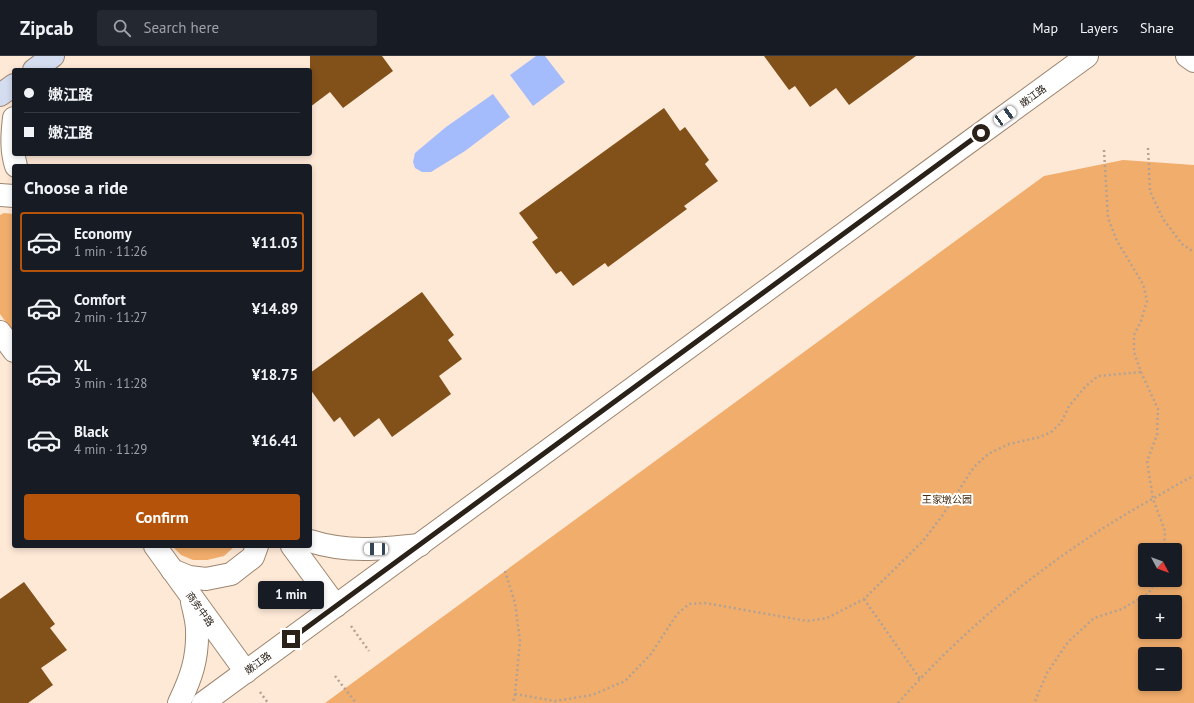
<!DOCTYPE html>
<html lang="en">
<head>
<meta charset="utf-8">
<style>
  :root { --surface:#171b24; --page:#242831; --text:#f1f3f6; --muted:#9ea1a6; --line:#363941; --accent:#b45309 }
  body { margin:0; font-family:"PT Sans","Noto Sans SC",sans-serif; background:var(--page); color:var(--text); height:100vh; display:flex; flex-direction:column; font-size:15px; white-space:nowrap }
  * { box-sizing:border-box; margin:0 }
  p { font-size:13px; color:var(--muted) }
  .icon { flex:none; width:22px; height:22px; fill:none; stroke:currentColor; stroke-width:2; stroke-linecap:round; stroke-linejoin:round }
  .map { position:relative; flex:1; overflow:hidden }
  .details { position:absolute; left:12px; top:108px; width:300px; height:384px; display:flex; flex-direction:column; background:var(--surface); border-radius:4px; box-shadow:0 2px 6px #0003 }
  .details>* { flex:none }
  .banner { position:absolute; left:12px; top:12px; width:300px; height:88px; border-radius:4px; box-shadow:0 2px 6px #0003; display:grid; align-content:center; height:88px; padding:0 12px; background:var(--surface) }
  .needle { width:26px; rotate:131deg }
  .controls { position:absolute; left:1138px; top:487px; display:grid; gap:8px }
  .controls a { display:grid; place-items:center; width:44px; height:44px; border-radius:4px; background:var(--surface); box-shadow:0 2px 6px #0003; font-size:20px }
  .end { position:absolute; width:18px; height:18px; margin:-9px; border:5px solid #2a2118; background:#fff; box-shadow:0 0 0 2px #fff }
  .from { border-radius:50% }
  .bubble { position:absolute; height:28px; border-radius:4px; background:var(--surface); box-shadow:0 2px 6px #0003; font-size:13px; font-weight:600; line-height:28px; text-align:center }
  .car { position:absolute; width:12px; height:24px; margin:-12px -6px; border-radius:5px; box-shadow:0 0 3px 1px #0007; background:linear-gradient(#fff 24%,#345 0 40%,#fff 0 76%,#345 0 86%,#fff 0) }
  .banner b { display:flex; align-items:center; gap:14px; height:38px; font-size:15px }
  .banner b+b { border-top:1px solid var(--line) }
  .banner i { width:10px; height:10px; background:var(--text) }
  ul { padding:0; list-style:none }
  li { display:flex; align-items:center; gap:12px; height:60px; margin:0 8px 6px; padding:0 4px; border:2px solid transparent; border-radius:4px }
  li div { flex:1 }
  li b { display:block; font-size:15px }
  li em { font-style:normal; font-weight:600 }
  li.active { border-color:var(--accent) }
  li>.icon { width:36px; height:36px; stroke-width:1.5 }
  h2 { padding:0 12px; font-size:18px; line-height:48px }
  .primary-button { display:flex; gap:8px; margin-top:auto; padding:8px 12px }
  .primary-button a { flex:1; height:46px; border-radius:4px; background:var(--accent); color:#fff; font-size:16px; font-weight:600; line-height:46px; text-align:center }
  header { display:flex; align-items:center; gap:24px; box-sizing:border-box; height:56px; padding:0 20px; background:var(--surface); border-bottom:1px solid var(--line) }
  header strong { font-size:19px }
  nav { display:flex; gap:22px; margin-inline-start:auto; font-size:14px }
  .search { width:280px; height:36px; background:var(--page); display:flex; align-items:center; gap:10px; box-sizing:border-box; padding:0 14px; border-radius:4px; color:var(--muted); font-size:15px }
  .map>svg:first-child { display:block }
  .green { fill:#f1ad6c; fill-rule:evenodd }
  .water { fill:#a4bcfc }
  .building { fill:#825019 }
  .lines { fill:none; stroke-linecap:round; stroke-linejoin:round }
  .tertiary-casing { stroke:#9d8670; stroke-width:24 }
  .secondary-casing { stroke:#9d8670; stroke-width:24 }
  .path { stroke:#b3a293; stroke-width:2.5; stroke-dasharray:2 3; stroke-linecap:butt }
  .tertiary { stroke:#fff; stroke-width:22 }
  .secondary { stroke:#d4dcf0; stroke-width:22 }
  .route { stroke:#2a2118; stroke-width:5 }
  .labels { text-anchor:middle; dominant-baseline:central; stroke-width:4; stroke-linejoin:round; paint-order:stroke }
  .street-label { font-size:10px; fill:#2a2118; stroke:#fff }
  .park-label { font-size:10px; fill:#462a0d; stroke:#fff }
</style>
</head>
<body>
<header>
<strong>Zipcab</strong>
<div class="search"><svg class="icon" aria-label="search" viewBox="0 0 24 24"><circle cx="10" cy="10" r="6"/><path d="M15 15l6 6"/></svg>Search here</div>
<nav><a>Map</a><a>Layers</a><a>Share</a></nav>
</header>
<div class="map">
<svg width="1194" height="647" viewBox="0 0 1194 647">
  <rect width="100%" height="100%" fill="#fee9d7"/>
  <g class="green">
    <path d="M1123,104L1194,109V647H325L1044,120ZM1145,494H1175V524H1145ZM1145,546H1175V576H1145ZM1145,598H1175V628H1145Z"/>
    <path d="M4,157L14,158V277L0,258V159Z"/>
    <path d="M172,490H235L224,500L207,504H193L181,499Z"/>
  </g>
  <g class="water">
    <path d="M536,0H545L565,26L533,50L510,19Z"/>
    <path d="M493,38L510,61L465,95L431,116H422L415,112L413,106L415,97L446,71Z"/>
  </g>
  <g class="building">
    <path d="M310,0H382L393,15L343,52L330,36L310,51Z"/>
    <path d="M764,0H916L849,49L836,32L810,51L795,30L789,34Z"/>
    <path d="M664,52L680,75L685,71L709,104L705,108L718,125L684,150L687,153L608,211L605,207L573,230L561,215L556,218L532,186L538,182L519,157Z"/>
    <path d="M422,236L454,279L448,284L462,303L439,320L451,338L392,381L379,362L354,381L340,361L334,366L310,333V317Z"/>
    <path d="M24,526L55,568L50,572L67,594L41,612L53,629L28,647H0V543Z"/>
  </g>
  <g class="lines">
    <defs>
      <g id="tertiary">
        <path d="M1187,0L1194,5"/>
        <path d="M14,62C12,79 11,94 16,110"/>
        <path d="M0,139L14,140"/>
        <path d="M0,276L14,295"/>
        <path d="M310,485C347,497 382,493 420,489"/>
        <path d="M155,490L246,616"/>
        <path d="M292,490L336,550"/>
        <path d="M172,514L189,521L206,523L231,518L253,501L257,490"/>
        <path d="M179,647C191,622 198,603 197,574C197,565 194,555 192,546"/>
        <path d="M203,647L958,94L1087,0"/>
      </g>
      <g id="secondary">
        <path d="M34,14L53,0"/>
        <path d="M0,39L14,29"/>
      </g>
    </defs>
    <use href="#tertiary" class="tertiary-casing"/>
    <use href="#secondary" class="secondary-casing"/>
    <g class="path">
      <path d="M1148,92L1150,135L1163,163L1182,188L1194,196"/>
      <path d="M1104,94L1108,162L1117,185L1143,228L1147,245L1141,265L1134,279V296L1141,316L1158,353L1157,379L1147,405L1153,443L1165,475L1164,494"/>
      <path d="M505,515L515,547L520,585L515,638L513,647"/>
      <path d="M864,543L920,623"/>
      <path d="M351,570L369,595"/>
      <path d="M335,620L356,647"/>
      <path d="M260,636L268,647"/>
      <path d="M515,638L555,645L592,639L625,625L651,598L677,558L689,548L705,547L807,565L827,562L864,543L923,485L942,460L974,411L988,398L1009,388L1040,381L1051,376L1061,367L1069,350L1086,330L1098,320L1141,316"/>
      <path d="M1035,645L1047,617L1068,586L1094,562L1122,553L1149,537L1156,524"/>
      <path d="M898,647C971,565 1058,495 1154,442C1167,435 1180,426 1194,420"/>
    </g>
    <use href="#tertiary" class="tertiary"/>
    <use href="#secondary" class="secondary"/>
  </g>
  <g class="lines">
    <path class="route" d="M291,583L981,77"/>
  </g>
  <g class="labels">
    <g class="street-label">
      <text transform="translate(1033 40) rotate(-36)">嫩江路</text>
      <text transform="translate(200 553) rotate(54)">商务中路</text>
      <text transform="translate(258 607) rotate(-36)">嫩江路</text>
    </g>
    <g class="park-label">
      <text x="947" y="443">王家墩公园</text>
    </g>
  </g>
</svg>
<div class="controls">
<a><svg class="needle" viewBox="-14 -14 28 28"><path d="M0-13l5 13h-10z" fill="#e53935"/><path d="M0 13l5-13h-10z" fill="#9ea1a6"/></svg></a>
<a>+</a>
<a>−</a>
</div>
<i class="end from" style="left:981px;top:77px"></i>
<i class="end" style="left:291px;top:583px"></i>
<div class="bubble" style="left:258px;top:525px;width:66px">1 min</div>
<i class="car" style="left:1005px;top:60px;rotate:54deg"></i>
<i class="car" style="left:376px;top:493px;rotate:270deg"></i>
<div class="banner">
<b><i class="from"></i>嫩江路</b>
<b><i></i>嫩江路</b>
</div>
<section class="details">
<h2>Choose a ride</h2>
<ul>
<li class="active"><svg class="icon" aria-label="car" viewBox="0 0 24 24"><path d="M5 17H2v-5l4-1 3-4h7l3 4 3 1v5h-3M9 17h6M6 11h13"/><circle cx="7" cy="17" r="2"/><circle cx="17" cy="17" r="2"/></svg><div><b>Economy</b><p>1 min · 11:26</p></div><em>¥11.03</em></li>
<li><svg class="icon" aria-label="car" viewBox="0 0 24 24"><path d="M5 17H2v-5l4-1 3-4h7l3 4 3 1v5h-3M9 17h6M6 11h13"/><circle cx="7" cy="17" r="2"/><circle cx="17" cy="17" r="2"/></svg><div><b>Comfort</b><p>2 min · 11:27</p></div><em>¥14.89</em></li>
<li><svg class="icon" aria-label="car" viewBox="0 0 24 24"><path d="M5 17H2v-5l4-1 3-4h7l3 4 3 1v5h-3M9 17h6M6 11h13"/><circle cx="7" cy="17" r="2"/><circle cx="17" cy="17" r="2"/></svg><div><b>XL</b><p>3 min · 11:28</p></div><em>¥18.75</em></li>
<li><svg class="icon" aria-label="car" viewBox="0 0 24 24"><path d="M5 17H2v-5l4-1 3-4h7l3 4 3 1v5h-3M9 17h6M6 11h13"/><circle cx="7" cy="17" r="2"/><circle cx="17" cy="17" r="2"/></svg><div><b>Black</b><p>4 min · 11:29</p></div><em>¥16.41</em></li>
</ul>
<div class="primary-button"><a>Confirm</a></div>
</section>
</div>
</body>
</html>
